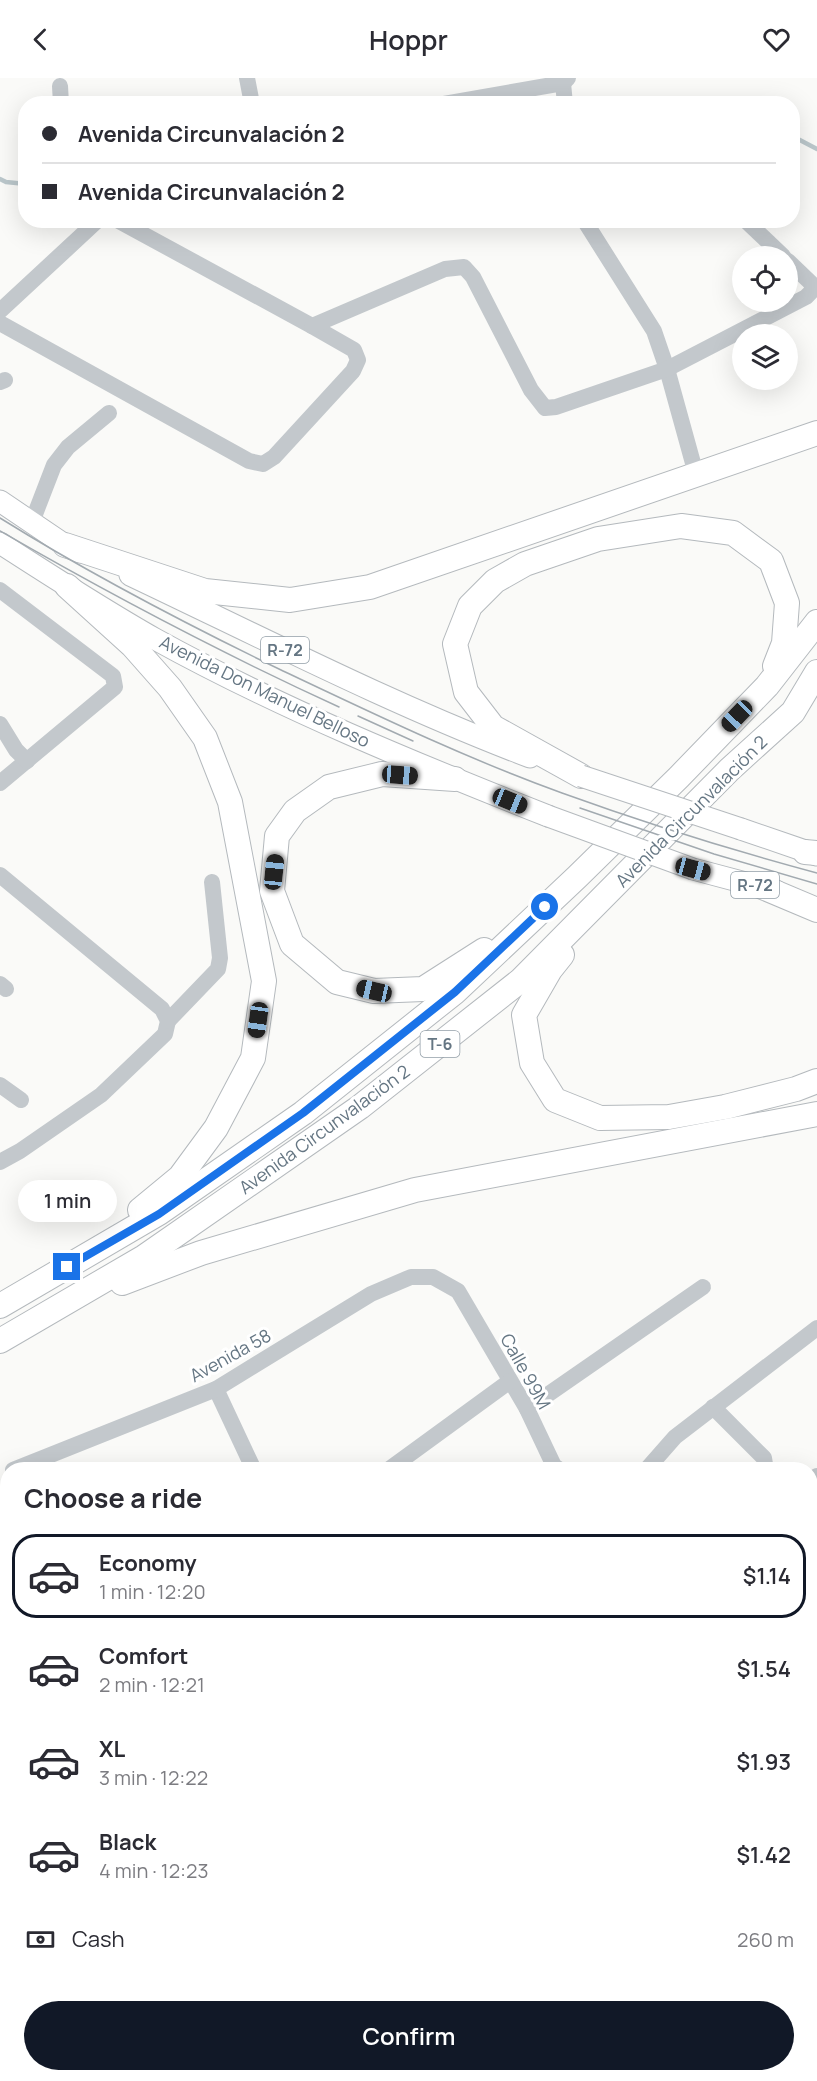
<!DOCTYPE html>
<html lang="en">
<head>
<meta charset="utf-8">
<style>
  :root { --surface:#fff; --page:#f2f2f3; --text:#2b2b33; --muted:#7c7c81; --line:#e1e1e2; --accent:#111827 }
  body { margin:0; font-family:Manrope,sans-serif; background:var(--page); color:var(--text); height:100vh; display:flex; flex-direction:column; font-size:22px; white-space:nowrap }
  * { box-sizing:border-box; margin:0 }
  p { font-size:20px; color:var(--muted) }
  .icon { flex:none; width:33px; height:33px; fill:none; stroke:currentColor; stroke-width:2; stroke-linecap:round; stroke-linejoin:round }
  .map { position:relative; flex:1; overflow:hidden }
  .panel { position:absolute; left:0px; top:1384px; width:818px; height:620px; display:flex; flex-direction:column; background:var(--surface); border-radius:24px 24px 0 0; box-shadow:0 6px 24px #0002 }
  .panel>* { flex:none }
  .top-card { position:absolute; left:18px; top:18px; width:782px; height:132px; border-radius:24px; box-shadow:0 6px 24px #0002; display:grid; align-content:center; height:132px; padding:0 24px; background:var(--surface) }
  .fabs { position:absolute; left:732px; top:168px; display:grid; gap:12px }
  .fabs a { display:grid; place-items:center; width:66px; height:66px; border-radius:50%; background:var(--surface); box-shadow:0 6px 24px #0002; font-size:30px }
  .end { position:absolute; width:27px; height:27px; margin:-14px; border:8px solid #1a73e8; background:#fff; box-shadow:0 0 0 3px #fff }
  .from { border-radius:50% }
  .bubble { position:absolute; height:42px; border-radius:21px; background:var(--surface); box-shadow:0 6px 24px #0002; font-size:20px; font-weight:600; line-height:42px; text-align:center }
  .car { position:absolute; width:18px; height:36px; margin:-18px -9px; border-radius:8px; box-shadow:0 0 4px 2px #0007; background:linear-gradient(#222 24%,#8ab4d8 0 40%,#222 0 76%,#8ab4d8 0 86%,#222 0) }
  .top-card b { display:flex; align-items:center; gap:21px; height:57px; font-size:22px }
  .top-card b+b { border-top:2px solid var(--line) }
  .top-card i { width:15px; height:15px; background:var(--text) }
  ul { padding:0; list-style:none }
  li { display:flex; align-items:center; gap:18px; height:84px; margin:0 12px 9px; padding:0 12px; border:3px solid transparent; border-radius:24px }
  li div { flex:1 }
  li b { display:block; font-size:22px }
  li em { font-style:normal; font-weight:600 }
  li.on { border-color:var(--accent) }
  li>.icon { width:54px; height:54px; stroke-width:1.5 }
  h2 { padding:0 24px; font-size:27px; line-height:72px }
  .pay { display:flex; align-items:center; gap:15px; height:66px; padding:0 24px; font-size:22px }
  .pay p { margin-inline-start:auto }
  .action { display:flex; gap:12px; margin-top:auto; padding:12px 24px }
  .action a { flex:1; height:69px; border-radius:36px; background:var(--accent); color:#fff; font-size:24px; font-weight:600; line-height:69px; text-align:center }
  header { display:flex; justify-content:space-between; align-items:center; height:78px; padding:0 24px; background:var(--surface); font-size:27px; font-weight:600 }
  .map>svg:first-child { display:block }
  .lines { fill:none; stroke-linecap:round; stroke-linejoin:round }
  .stream { stroke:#bbc7cb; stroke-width:4.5 }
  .major-casing { stroke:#b5babe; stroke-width:23 }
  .highway-casing { stroke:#b4b9bd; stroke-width:26 }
  .minor { stroke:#c3c8cc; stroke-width:16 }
  .major { stroke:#fff; stroke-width:21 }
  .highway { stroke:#fff; stroke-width:24 }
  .tram { stroke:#a2aab0; stroke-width:1.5 }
  .major-bridge-casing { stroke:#b5babe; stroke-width:23; stroke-linecap:butt }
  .major-bridge { stroke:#fff; stroke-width:21 }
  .route { stroke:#1a73e8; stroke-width:8 }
  .labels { text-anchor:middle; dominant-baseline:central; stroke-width:6; stroke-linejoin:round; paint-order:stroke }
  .shield { fill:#fff; stroke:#939fa8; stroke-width:1.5 }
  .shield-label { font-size:16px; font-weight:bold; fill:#657683 }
  .street-label { font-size:18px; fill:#657683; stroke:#fff }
</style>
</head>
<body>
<header><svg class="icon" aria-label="back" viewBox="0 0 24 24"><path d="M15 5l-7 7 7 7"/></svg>Hoppr<svg class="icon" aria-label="heart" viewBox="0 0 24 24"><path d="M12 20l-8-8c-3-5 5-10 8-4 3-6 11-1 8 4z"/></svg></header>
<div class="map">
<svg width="817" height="2003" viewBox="0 0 817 2003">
  <rect width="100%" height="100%" fill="#fafaf8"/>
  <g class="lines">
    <g class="stream">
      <path d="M792,60H796L817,71"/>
      <path d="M0,101L6,104L26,106"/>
      <path d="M291,142L319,147L336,142"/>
      <path d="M0,1847L8,1862"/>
      <path d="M76,1996L79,2003"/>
    </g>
    <defs>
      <g id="major">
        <path d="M0,423L65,467L80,474"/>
        <path d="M0,465C51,498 102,531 155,561C280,630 414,685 548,738"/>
        <path d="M130,497C263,560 393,627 530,679"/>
        <path d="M741,751L817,777"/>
        <path d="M693,791L776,813"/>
      </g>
      <g id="highway">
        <path d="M65,467L205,513L290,522L370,509L817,355"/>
        <path d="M67,508L132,567L170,610L205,660L230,724L264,903L253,980L216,1050L180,1099L140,1132"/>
        <path d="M581,698L493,649L466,614L455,566L470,528L495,503L525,486L598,461L681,448L733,455L771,483L787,525L784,565L775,588"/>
        <path d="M455,701L382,696L329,709L295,733L277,758L272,813L292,866L337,904L374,913L423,911L484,872"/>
        <path d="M805,774L817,775"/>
        <path d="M760,808L817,832"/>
        <path d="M562,877L550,892L524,937L532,985L555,1022L600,1040L669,1039L725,1029L796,1011L817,1003"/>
        <path d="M122,1205L201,1175L415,1112L817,1036"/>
        <path d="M0,1228L159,1135L303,1035L455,914L577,799L679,699L767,608L817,544"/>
        <path d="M0,1263L144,1179L360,1029L521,902L729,692L793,634L817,594"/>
      </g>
    </defs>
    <use href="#major" class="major-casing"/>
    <use href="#highway" class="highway-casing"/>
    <g class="minor">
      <path d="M247,0L252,26"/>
      <path d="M563,5L565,26"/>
      <path d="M60,8L61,26"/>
      <path d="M444,26L563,5L568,0"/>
      <path d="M584,142L654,253L667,291L696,396"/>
      <path d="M745,142L783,178"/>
      <path d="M0,233L98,142"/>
      <path d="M0,245L249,383L263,386L274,379L353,293L358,282L354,272L312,248L117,142"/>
      <path d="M312,248L445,191L464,189L473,199L531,312L545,330L556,329L667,291L806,219L812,213V206L788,183"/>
      <path d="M0,304L5,302"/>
      <path d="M32,444L54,387L68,369L109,335"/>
      <path d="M0,512L113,598L115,609L0,705"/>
      <path d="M0,646L16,672L27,683"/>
      <path d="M0,797L162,931L168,943L165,956L101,1017L20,1073L0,1084"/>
      <path d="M0,906L6,911"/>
      <path d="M168,943L218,891L220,880L212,804"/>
      <path d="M0,1007L21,1022"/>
      <path d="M216,1311L254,1392"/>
      <path d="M713,1329L764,1380L766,1392"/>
      <path d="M527,1331L703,1209"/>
      <path d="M13,1392L216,1311L371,1216L411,1199H433L458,1213L527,1331L554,1388L560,1392"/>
      <path d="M388,1392L510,1303"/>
      <path d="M646,1392L675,1359L817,1250"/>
      <path d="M810,1402L817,1398"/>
      <path d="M810,1500L817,1510"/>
      <path d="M0,1505L8,1513"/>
      <path d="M810,1567L817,1562"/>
      <path d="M810,1585L817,1591"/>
      <path d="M0,1599L8,1607"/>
      <path d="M0,1672L8,1668"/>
      <path d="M810,1841L817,1854"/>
      <path d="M249,1996L253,2003"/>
      <path d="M485,1996L489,2003"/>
      <path d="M700,1996L703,2003"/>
      <path d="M134,2003L148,1996"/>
      <path d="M503,2003L516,1996"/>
    </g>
    <use href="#major" class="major"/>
    <use href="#highway" class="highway"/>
    <g class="tram">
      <path d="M0,440C90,496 184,545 279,591C372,635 465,680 562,715C645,745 731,772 817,795"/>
      <path d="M0,453C111,517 223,576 339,629"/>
      <path d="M358,638L413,663"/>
      <path d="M580,730L714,776L817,806"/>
    </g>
    <defs>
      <g id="major-bridge">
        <path d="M581,698L741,751"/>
        <path d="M548,738L693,791"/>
      </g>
    </defs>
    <use href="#major-bridge" class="major-bridge-casing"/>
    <use href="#major-bridge" class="major-bridge"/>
  </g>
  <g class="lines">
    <path class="route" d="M67,1189L159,1136L303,1035L455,914L545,829"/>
  </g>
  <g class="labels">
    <g class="shield">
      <rect x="261" y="559" width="48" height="26" rx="4.5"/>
      <rect x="731" y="794" width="48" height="26" rx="4.5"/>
      <rect x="420.5" y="953" width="39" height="26" rx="4.5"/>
    </g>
    <g class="shield-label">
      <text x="285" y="572">R-72</text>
      <text x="755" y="807">R-72</text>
      <text x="440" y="966">T-6</text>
    </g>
    <g class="street-label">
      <text transform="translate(265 613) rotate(26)">Avenida Don Manuel Belloso</text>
      <text transform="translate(691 733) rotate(-45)">Avenida Circunvalación 2</text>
      <text transform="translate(324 1051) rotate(-36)">Avenida Circunvalación 2</text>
      <text transform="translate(230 1277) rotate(-29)">Avenida 58</text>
      <text transform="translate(526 1293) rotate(61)">Calle 99M</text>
    </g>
  </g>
</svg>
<div class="fabs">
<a><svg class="icon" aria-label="locate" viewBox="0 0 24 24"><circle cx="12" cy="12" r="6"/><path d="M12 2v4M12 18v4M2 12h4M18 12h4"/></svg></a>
<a><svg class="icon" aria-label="layers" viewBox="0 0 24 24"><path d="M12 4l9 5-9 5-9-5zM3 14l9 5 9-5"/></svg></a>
</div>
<i class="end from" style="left:545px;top:829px"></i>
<i class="end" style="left:67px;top:1189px"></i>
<div class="bubble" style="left:18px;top:1102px;width:99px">1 min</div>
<i class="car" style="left:737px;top:638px;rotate:224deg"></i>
<i class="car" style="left:400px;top:697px;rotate:94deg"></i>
<i class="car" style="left:510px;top:723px;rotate:112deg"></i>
<i class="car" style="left:693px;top:791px;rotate:105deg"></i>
<i class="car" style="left:274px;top:794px;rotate:6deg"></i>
<i class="car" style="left:374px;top:913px;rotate:283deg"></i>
<i class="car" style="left:258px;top:942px;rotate:188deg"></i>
<div class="top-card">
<b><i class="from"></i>Avenida Circunvalación 2</b>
<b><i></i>Avenida Circunvalación 2</b>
</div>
<section class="panel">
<h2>Choose a ride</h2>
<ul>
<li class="on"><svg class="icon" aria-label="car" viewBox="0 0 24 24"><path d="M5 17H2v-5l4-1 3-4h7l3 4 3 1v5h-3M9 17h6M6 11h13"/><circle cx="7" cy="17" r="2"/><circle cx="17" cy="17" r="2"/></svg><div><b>Economy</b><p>1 min · 12:20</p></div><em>$1.14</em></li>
<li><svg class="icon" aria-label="car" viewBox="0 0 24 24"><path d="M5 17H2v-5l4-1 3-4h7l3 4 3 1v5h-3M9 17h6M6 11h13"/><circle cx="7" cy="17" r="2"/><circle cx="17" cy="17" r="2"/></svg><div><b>Comfort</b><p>2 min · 12:21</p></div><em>$1.54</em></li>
<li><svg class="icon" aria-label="car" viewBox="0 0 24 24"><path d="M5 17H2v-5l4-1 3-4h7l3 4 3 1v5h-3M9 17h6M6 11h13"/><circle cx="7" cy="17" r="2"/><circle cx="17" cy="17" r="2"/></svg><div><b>XL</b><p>3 min · 12:22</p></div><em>$1.93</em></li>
<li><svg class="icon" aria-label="car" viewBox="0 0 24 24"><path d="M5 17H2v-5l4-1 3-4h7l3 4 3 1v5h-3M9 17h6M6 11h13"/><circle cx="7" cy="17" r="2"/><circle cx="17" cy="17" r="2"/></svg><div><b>Black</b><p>4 min · 12:23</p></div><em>$1.42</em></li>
</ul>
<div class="pay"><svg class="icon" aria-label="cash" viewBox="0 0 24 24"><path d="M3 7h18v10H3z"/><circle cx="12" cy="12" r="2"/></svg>Cash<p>260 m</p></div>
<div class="action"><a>Confirm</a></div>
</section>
</div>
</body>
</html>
